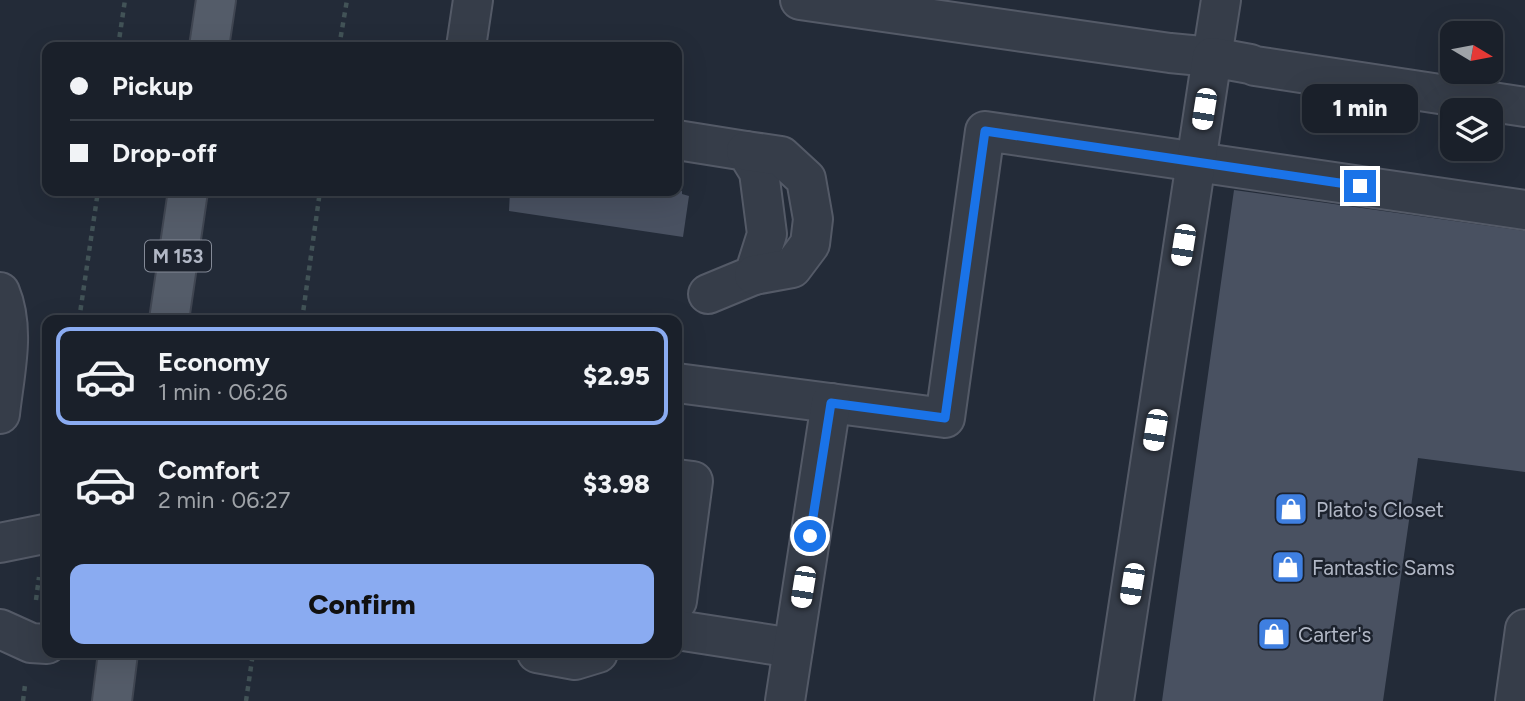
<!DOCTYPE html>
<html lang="en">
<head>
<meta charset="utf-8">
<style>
  :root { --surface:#1a202a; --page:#232832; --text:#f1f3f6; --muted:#9fa3a8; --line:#383e47; --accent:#8aabf1 }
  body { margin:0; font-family:Figtree,sans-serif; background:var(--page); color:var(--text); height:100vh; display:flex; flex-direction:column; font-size:26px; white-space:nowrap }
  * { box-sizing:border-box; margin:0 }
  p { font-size:23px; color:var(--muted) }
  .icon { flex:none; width:38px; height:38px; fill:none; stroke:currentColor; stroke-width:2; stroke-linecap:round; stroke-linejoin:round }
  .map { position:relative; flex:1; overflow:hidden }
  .panel { position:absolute; left:42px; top:315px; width:640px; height:343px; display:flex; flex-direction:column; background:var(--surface); border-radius:14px; box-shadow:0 7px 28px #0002,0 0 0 2px var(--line) }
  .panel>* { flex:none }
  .guide { position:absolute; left:42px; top:42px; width:640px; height:154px; border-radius:14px; box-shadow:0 7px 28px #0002,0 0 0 2px var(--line); display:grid; align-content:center; height:154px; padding:0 28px; background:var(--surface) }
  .needle { width:46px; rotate:100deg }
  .buttons { position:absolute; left:1440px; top:21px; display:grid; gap:14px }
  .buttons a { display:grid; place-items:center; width:63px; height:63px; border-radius:14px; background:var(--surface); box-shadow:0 7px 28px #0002,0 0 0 2px var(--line); font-size:35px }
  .end { position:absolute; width:32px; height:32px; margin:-16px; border:9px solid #1a73e8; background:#fff; box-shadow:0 0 0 4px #fff }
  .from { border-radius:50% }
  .bubble { position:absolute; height:49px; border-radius:14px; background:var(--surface); box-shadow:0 7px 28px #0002,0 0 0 2px var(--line); font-size:23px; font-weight:800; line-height:49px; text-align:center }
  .car { position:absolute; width:21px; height:42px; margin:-21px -10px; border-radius:9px; box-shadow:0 0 5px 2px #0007; background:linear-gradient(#fff 24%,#345 0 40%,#fff 0 76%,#345 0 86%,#fff 0) }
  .guide b { display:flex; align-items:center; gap:24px; height:66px; font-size:26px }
  .guide b+b { border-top:2px solid var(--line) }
  .guide i { width:18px; height:18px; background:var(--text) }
  ul { padding:12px 0 0; list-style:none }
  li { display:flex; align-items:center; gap:21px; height:98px; margin:0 14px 10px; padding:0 14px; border:4px solid transparent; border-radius:14px }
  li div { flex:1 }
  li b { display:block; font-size:26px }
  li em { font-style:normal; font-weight:800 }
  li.current { border-color:var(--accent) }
  li>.icon { width:63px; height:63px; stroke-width:1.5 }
  .action { display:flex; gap:14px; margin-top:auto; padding:14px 28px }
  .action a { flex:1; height:80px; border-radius:14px; background:var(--accent); color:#111; font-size:28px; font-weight:800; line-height:80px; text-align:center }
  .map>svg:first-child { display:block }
  .building { fill:#495161 }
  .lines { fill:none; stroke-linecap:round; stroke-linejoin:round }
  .minor-casing { stroke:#545a67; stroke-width:42 }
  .major-casing { stroke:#404652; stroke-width:42 }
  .path { stroke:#425357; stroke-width:4.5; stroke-dasharray:5 5; stroke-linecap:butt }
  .minor { stroke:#363d49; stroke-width:38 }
  .major { stroke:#545c69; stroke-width:38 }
  .route { stroke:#1a73e8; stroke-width:9 }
  .labels { text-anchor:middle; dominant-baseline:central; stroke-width:5; stroke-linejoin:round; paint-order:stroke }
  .shield { fill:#1c222d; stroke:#848a97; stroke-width:2 }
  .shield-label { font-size:19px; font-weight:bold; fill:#b1b7c5 }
  .poi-label { font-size:21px; fill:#b1b7c5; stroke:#1c222d; text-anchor:start }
</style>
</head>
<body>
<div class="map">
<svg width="1525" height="701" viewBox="0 0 1525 701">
  <rect width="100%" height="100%" fill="#232b38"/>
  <g class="building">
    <path d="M1234,190L1525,231V472L1418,458L1383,701H1162Z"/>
    <path d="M510,191H682V194L689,196L683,237L509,211Z"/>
  </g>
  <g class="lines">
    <defs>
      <g id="minor">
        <path d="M800,0L1170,53L1212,57L1221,0"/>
        <path d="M466,47L473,0"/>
        <path d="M677,140L746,151L759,172L767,234L754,275L708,294"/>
        <path d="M746,151L781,156L806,179L813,219L810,244L792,268L754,275"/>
        <path d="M0,292C16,330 4,375 0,414"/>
        <path d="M677,383L945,418L985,131L1525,210"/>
        <path d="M677,479L693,481L677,601"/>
        <path d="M0,543L44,534L47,535"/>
        <path d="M0,629L31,643L47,644"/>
        <path d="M677,630L793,648"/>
        <path d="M537,653L575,660L598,653"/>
        <path d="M785,701L831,403"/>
        <path d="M1114,701L1212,57L1250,64L1255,66L1525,107"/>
        <path d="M1515,701L1525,629"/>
      </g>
      <g id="major">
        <path d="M209,47L216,0"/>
        <path d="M169,320L188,191"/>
        <path d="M112,701L118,653"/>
      </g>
    </defs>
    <use href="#minor" class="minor-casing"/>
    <use href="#major" class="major-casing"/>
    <g class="path">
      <path d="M118,47L125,0"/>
      <path d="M339,47L347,0"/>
      <path d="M79,320L98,191"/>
      <path d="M302,320L320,191"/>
      <path d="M36,600L39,577"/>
      <path d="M23,701L25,685"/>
      <path d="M246,701L253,653"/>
    </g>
    <use href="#minor" class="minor"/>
    <use href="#major" class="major"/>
  </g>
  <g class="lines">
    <path class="route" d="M810,536L831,403L945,418L985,131L1360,186"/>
  </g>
  <defs>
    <symbol id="shop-square" viewBox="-11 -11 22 22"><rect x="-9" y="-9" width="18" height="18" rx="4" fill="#3f7fe0" stroke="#1c222d"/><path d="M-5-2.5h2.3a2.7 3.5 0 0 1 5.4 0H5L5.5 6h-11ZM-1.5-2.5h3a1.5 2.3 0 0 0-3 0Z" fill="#fff"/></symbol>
  </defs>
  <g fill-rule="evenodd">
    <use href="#shop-square" x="1272" y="490" width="38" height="38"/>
    <use href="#shop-square" x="1269" y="548" width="38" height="38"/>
    <use href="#shop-square" x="1255" y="615" width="38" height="38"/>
  </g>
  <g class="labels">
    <rect class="shield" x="145" y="240.5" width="66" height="31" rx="5"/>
    <g class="shield-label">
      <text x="178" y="256">M 153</text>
    </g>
    <g class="poi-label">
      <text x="1316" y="509">Plato's Closet</text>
      <text x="1312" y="567">Fantastic Sams</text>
      <text x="1298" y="634">Carter's</text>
    </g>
  </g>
</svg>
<div class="buttons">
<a><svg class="needle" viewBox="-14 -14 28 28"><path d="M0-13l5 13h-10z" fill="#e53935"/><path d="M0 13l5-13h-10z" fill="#9fa3a8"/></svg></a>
<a><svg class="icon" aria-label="layers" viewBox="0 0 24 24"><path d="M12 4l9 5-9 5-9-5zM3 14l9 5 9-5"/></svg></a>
</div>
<i class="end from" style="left:810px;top:536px"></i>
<i class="end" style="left:1360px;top:186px"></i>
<div class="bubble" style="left:1302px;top:84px;width:116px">1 min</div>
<i class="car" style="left:1204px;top:109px;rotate:189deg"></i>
<i class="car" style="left:1183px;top:245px;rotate:189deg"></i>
<i class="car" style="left:1155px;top:430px;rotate:189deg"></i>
<i class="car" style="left:1132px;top:584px;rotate:189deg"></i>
<i class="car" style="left:803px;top:587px;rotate:189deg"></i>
<div class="guide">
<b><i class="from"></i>Pickup</b>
<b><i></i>Drop-off</b>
</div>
<section class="panel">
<ul>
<li class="current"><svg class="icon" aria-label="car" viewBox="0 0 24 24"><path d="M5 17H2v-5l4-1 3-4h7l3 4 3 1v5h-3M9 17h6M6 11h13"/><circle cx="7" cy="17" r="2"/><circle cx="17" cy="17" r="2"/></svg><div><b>Economy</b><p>1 min · 06:26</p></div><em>$2.95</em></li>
<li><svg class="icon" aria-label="car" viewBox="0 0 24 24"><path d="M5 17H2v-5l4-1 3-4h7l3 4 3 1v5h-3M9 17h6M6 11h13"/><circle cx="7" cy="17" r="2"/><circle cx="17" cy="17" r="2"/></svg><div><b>Comfort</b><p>2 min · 06:27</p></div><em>$3.98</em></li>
</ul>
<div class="action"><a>Confirm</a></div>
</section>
</div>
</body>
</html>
